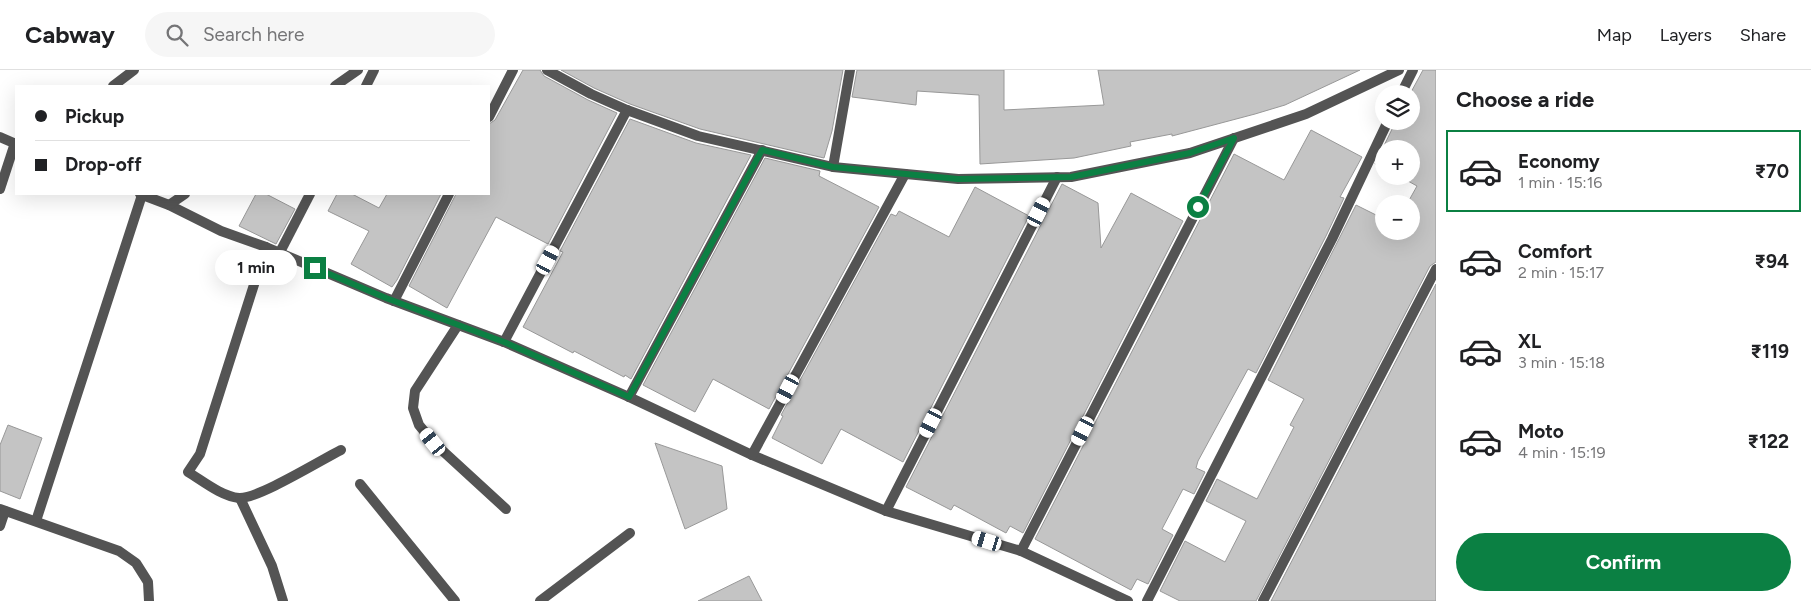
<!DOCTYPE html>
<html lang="en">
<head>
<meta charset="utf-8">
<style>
  :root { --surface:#fff; --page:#f6f6f6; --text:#202124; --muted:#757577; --line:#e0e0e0; --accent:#0b8043 }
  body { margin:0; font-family:Figtree,sans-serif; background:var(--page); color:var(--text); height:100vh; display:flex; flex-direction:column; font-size:19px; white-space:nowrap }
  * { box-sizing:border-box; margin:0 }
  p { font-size:16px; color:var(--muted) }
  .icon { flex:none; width:28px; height:28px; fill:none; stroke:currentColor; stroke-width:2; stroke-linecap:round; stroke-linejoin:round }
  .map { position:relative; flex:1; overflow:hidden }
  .panel { display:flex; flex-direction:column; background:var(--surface); width:375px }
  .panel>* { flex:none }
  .hud { position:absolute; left:15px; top:15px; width:475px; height:110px; border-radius:0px; box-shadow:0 5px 20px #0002; display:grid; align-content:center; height:110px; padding:0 20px; background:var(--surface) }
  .fabs { position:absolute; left:1375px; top:15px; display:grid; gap:10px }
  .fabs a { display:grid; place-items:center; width:45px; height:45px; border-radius:50%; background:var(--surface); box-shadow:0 5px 20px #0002; font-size:25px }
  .end { position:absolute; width:22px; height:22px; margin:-11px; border:6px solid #0b8043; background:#fff; box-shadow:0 0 0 2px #fff }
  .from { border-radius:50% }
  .bubble { position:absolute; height:35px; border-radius:18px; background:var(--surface); box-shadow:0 5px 20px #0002; font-size:16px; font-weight:700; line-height:35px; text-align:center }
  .car { position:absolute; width:15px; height:30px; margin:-15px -8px; border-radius:6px; box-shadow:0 0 4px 1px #0007; background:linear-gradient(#fff 24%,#345 0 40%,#fff 0 76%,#345 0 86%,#fff 0) }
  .hud b { display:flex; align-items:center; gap:18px; height:48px; font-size:19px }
  .hud b+b { border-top:1px solid var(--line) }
  .hud i { width:12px; height:12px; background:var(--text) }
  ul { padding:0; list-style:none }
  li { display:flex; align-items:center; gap:15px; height:82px; margin:0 10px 8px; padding:0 10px; border:2px solid transparent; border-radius:0px }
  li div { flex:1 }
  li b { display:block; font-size:19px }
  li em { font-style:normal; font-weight:700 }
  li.active { border-color:var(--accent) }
  li>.icon { width:45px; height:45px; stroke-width:1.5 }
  h2 { padding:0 20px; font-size:22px; line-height:60px }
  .primary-button { display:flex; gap:10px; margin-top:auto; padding:10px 20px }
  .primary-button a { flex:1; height:58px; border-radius:30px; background:var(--accent); color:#fff; font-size:20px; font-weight:700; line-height:58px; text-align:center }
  header { display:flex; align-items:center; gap:30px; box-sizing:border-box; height:70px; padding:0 25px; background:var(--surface); border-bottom:1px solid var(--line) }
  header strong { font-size:24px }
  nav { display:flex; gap:28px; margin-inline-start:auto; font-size:18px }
  .search { width:350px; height:45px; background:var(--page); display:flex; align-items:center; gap:12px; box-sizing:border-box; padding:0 18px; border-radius:28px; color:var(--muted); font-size:19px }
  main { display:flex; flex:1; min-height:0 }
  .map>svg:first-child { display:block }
  .building { fill:#c4c4c4; stroke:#989898 }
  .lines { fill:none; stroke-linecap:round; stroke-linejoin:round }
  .minor { stroke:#545454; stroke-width:10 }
  .route { stroke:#0b8043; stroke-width:6 }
</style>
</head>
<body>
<header>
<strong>Cabway</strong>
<div class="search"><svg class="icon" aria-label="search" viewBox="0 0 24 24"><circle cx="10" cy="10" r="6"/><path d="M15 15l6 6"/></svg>Search here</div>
<nav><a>Map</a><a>Layers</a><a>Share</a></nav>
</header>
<main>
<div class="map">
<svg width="1436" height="531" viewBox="0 0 1436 531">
  <rect width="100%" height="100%" fill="#fff"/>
  <g class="building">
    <path d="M523,0H540L544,6L588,30L617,43L548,174L496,147L447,238L409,216L456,124H489V54L495,50Z"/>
    <path d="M561,0H843L832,61L824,88L700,59L630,34L594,18Z"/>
    <path d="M857,0H1004V40L1104,35L1098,0H1360L1285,35L1255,44L1172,66V64L1130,72L1131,76L1074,88L980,94L979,25L917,21L916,35L852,27Z"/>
    <path d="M1423,0H1436V192L1430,196L1256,531H1180L1160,521L1185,471L1225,492L1246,451L1206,431L1217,409L1257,429L1294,357L1290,355L1304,329L1268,310L1356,135L1384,149V161H1411V134H1407L1417,116L1399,106H1411V79H1384V98L1375,94L1396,51H1411L1410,24Z"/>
    <path d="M630,49L696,73L751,85L631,309L625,305L624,307L574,281L573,283L523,257L563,182L560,181Z"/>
    <path d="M1311,60L1362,87L1340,127L1344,128L1326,166L1256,303L1248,299L1198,391L1196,398L1205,402L1194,424L1183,419L1162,459L1173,465L1148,514L1137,509L1131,520L1035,469L1234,84L1284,110Z"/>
    <path d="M765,88L820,101L819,106L879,137L769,339L713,309L695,342L643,315Z"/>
    <path d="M1062,114L1098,133L1101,178L1131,123L1183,151L1023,463L1010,456L1006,463L954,435L951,440L906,417Z"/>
    <path d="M975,117L1029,146L903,392L841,359L822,394L772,368L783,346L781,345L891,144L896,146L899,141L949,167Z"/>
    <path d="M256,124H266L295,139L276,174L239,156Z"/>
    <path d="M337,124H352L379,138L387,124H441L397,210L392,217L351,194L369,161L328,141Z"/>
    <path d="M1436,214V531H1271Z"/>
    <path d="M8,355L42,368L20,429L0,421V375Z"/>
    <path d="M655,373L722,396L727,439L685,459Z"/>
    <path d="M749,506L762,531H698Z"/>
  </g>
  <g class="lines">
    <g class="minor">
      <path d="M547,0L591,24L627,40L698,66L833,97L958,109L1071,107L1190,83L1306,44L1399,0"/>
      <path d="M113,16L134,0"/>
      <path d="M335,16L358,0"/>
      <path d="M366,16L374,0"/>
      <path d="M1401,24L1413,0"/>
      <path d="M489,47L513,0"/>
      <path d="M0,67L16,74"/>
      <path d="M833,97L850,0"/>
      <path d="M0,119L15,73"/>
      <path d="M140,124L169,135L221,161L266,177L386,228L504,272L629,327L752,385L886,441L1021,481L1128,531"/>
      <path d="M169,135L185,124"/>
      <path d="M266,177L200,384L188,402C203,411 221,426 239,428C258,429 321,390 341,380"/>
      <path d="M279,184L310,124"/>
      <path d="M394,231L449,124"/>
      <path d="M458,255L415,321L413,338L419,355L433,372L506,439"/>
      <path d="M504,272L627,40"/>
      <path d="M629,327L762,80"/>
      <path d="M752,385L905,104"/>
      <path d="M360,414L455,531"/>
      <path d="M240,428L272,496L283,531"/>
      <path d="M0,439L119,481L136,493L148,512L149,531"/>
      <path d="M886,441L1057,107"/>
      <path d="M36,451L142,125"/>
      <path d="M0,456L5,441"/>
      <path d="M1021,481L1234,68"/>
      <path d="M540,531L630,463"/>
      <path d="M1147,531L1332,169L1388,51"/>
      <path d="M1263,531L1436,199"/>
    </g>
  </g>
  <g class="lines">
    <path class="route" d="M315,198L386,228L504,272L629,327L762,80L833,97L958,109L1071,107L1190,83L1234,68L1198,137"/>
  </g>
</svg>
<div class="fabs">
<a><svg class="icon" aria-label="layers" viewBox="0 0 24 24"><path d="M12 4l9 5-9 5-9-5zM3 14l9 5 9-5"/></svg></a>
<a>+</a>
<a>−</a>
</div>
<i class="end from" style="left:1198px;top:137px"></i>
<i class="end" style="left:315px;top:198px"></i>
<div class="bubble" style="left:215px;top:180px;width:82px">1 min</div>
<i class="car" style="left:1039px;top:142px;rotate:27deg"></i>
<i class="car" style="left:548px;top:190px;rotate:28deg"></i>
<i class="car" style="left:788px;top:319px;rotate:208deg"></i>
<i class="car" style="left:931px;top:353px;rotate:207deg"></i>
<i class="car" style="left:1083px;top:361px;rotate:207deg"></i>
<i class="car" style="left:433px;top:372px;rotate:321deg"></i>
<i class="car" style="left:987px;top:471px;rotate:287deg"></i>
<div class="hud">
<b><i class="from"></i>Pickup</b>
<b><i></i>Drop-off</b>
</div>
</div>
<section class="panel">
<h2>Choose a ride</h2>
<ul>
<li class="active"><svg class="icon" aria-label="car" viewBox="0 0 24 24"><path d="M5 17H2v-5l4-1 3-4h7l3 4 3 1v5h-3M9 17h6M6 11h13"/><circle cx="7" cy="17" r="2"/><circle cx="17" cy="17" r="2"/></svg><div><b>Economy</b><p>1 min · 15:16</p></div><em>₹70</em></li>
<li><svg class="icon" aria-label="car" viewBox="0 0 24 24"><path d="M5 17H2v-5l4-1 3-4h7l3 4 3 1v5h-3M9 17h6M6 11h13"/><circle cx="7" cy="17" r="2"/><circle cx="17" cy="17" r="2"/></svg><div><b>Comfort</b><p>2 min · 15:17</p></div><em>₹94</em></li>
<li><svg class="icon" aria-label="car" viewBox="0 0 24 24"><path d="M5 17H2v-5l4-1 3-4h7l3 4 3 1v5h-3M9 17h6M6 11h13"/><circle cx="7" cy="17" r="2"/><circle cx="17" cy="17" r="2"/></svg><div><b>XL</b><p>3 min · 15:18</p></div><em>₹119</em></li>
<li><svg class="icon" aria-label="car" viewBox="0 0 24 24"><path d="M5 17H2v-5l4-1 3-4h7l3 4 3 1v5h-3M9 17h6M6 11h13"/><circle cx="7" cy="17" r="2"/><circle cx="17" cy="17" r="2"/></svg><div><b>Moto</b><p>4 min · 15:19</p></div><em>₹122</em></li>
</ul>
<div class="primary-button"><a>Confirm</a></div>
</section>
</main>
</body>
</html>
